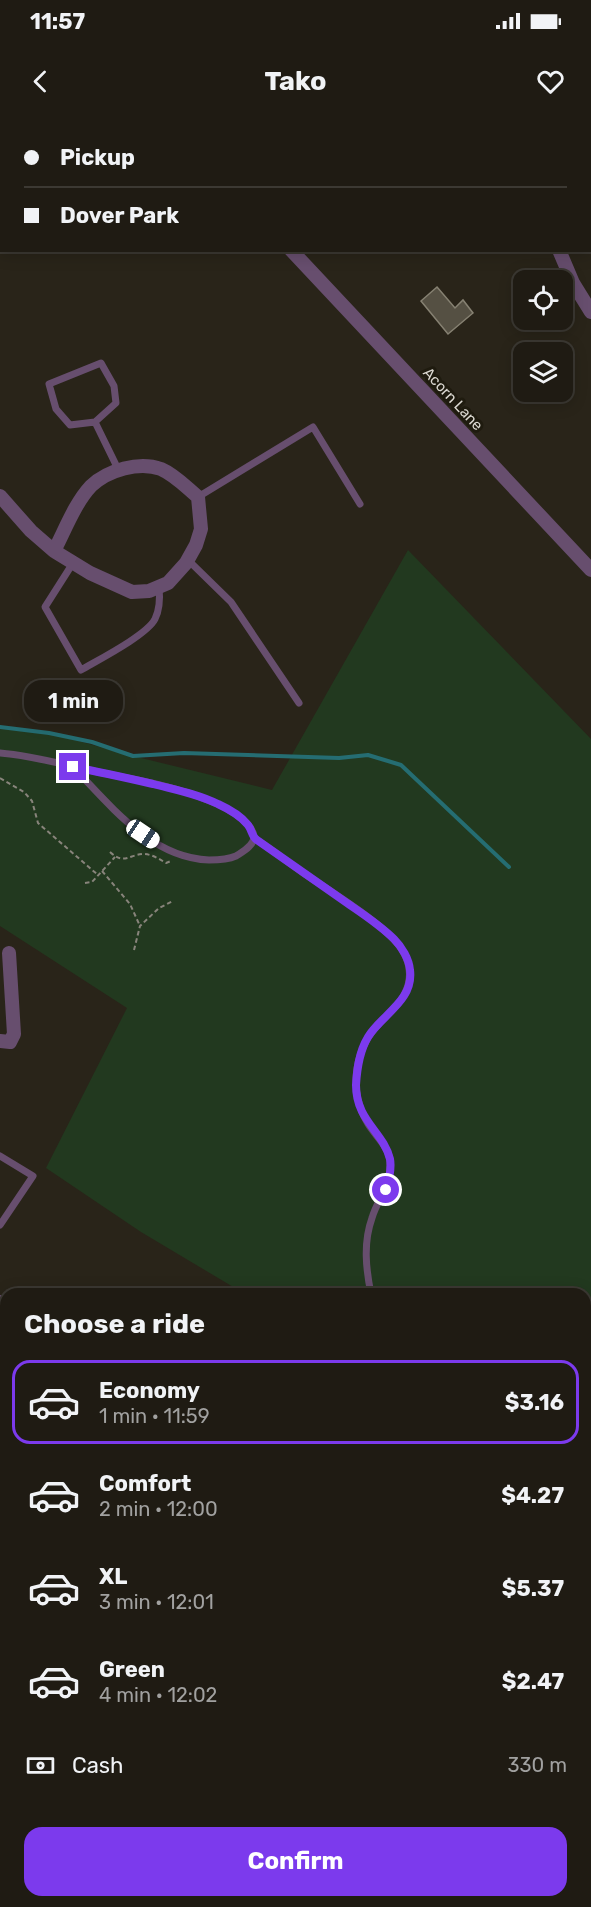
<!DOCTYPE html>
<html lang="en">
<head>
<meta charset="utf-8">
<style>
  :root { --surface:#1f1b13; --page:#2c2821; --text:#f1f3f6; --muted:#a1a1a0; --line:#3c3933; --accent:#7c3aed }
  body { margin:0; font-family:Rubik,sans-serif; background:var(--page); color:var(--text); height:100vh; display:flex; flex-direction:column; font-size:22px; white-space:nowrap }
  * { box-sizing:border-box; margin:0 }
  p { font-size:20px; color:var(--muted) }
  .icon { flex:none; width:33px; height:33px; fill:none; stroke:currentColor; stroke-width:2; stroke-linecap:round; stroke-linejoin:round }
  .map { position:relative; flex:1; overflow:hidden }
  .panel { position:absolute; left:0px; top:1168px; width:591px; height:620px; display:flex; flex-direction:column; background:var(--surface); border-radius:18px 18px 0 0; box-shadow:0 3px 15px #0003,0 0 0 2px var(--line) }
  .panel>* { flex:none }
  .banner { position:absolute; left:0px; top:0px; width:591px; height:132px; box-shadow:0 3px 15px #0003,0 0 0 2px var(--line); display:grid; align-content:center; height:132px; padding:0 24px; background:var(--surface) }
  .tools { position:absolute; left:513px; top:150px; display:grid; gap:12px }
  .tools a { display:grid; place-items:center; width:60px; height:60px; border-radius:12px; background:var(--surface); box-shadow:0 3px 15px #0003,0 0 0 2px var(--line); font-size:30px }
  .end { position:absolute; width:27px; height:27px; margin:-14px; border:8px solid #7c3aed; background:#fff; box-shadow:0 0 0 3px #fff }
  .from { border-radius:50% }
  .bubble { position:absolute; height:42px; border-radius:18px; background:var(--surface); box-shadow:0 3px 15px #0003,0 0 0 2px var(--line); font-size:20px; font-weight:700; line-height:42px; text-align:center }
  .car { position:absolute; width:18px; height:36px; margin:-18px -9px; border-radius:8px; box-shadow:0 0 4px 2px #0007; background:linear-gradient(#fff 24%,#345 0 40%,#fff 0 76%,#345 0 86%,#fff 0) }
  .banner b { display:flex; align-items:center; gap:21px; height:57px; font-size:22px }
  .banner b+b { border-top:2px solid var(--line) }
  .banner i { width:15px; height:15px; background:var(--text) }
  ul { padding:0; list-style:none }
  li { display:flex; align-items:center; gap:18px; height:84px; margin:0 12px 9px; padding:0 12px; border:3px solid transparent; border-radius:18px }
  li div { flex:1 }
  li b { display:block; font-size:22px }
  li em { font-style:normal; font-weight:700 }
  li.on { border-color:var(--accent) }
  li>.icon { width:54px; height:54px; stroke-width:1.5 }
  h2 { padding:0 24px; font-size:27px; line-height:72px }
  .pay { display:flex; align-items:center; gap:15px; height:66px; padding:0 24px; font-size:22px }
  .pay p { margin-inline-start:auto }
  .primary-button { display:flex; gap:12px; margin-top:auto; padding:12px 24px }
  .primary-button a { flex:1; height:69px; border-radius:18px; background:var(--accent); color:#fff; font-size:24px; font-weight:700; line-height:69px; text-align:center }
  .status { display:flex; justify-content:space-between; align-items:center; height:42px; padding:0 30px; background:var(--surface); direction:ltr }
  .status svg { height:16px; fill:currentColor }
  header { display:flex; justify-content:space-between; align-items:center; height:78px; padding:0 24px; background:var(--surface); font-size:27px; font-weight:700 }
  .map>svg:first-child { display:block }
  .green { fill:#22391f }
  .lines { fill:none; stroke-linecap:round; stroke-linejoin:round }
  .stream { stroke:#256d72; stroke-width:4 }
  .building { fill:#555043; stroke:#868172; stroke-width:1.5 }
  .path { stroke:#88847b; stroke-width:2; stroke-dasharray:4.5 3; stroke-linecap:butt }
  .lane { stroke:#674e6e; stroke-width:7 }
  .street { stroke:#674e6e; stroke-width:14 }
  .secondary { stroke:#8c6497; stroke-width:18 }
  .route { stroke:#7c3aed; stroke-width:8 }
  .labels { text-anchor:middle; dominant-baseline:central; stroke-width:6; stroke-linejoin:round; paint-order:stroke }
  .street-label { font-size:15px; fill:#dcd9d2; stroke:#1f1b0f }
</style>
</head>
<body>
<div class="status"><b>11:57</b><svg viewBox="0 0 49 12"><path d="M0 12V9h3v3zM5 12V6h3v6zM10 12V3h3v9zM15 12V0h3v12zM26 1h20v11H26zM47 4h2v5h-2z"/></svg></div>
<header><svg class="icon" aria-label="back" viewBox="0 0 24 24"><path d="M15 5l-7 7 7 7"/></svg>Tako<svg class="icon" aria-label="heart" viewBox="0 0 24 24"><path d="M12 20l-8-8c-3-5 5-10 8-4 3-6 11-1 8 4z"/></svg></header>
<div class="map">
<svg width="591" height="1787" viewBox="0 0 591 1787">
  <rect width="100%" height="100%" fill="#292419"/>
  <path class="green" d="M408,430L591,619V1384L585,1380V1174H245L141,1112L46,1048L127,888L0,806V607L49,613L133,636L272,670Z"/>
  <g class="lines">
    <path class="stream" d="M0,607L49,613L92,622L133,636L184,633L339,638L368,635L401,645L509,747"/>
  </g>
  <path class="building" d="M437,167L455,188L463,180L473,193L448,214L421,181Z"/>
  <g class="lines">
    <g class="path">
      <path d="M0,658L24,672L32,681L38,703L98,755"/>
      <path d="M110,732C124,745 128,735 143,734C152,734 159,739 166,743L171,741"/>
      <path d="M102,751L130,784L140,806"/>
      <path d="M85,763L92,762L115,737"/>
      <path d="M134,830L140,806L159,788L173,781"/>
    </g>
    <g class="lane">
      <path d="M95,302L70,305L56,289L49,264L101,243L114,266L116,283L95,302L118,349"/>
      <path d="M198,377L313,307L360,384"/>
      <path d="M188,440L231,482L299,583"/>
      <path d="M73,443L45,487L81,550C98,540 147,515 155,499C160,489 160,477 159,467"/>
      <path d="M0,633C36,636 68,646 103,653C137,660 173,666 205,679C219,684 253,700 254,717C254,726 242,732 236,736C227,740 218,740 209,740C151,738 110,685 73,647"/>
      <path d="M254,718C271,729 286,741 302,752C328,770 387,805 402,830C411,844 412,858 405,873C400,885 388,894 379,904C367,916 360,931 357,948C354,967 358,988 368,1004C376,1017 390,1028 390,1043C391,1068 378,1077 372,1098C363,1123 366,1149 371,1174"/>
      <path d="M0,1036L33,1056L0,1105"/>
      <path d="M210,1174L213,1170L220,1174"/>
      <path d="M585,1345L591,1348"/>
      <path d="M585,1413L587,1410"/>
      <path d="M0,1483L6,1473"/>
      <path d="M0,1581L6,1585"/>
      <path d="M585,1655L591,1660"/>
      <path d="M326,1782L334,1787"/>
      <path d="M395,1787L398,1782"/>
    </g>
    <g class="street">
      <path d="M168,0L170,2"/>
      <path d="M590,46L591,45"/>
      <path d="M291,130L591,450"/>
      <path d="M559,130L573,163L591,192"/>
      <path d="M0,376L31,411L54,431L90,453L132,472L149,471L168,463L186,443L196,425L201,409L198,377C186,367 175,355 161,349C139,341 108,350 91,366C75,383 65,410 54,431"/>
      <path d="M0,921L10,922L14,914L9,833"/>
      <path d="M0,1182L6,1185"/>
      <path d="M0,1454L6,1457"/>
      <path d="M585,1544L591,1548"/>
      <path d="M0,1712L6,1716"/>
      <path d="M112,1782L120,1787"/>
    </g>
    <g class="secondary">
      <path d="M36,2L37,0"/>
      <path d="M0,70L2,67"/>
      <path d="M585,1747L591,1742"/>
      <path d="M547,1787L552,1782"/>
    </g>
  </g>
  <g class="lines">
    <path class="route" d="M73,647C100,652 127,658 153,664C176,670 198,674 218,684C229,689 241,696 248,705C252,710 252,717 257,720C287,741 317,762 347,783C363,794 380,805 394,819C402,827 409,839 410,850C414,881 381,895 368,917C359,932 357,949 356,965C356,1001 383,1011 390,1039C392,1049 389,1060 386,1070"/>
  </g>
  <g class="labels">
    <g class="street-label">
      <text transform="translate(453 279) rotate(47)">Acorn Lane</text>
    </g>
  </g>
</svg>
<div class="tools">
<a><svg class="icon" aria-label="locate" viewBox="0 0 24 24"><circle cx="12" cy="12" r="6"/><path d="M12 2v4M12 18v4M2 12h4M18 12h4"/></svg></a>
<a><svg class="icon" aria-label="layers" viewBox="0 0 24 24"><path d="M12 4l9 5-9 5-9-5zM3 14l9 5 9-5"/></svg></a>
</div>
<i class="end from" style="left:386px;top:1070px"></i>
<i class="end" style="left:73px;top:647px"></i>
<div class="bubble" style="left:24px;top:560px;width:99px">1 min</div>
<i class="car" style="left:143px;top:714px;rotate:124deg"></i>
<div class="banner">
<b><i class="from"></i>Pickup</b>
<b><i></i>Dover Park</b>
</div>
<section class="panel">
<h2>Choose a ride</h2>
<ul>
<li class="on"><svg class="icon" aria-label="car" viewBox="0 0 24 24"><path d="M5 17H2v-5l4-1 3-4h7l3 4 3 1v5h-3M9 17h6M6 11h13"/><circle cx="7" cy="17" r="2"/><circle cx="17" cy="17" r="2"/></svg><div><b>Economy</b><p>1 min · 11:59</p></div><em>$3.16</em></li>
<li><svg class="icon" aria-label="car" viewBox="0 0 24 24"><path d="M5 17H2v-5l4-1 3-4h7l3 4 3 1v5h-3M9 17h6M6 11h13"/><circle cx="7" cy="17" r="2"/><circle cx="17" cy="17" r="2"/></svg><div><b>Comfort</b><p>2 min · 12:00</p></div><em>$4.27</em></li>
<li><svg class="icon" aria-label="car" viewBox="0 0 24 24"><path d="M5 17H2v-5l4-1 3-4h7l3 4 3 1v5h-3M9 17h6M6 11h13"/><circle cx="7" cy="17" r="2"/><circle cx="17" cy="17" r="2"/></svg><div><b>XL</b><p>3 min · 12:01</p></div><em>$5.37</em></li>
<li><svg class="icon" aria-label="car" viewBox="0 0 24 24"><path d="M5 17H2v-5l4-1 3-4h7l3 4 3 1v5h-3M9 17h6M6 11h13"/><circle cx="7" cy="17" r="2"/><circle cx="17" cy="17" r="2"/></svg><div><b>Green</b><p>4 min · 12:02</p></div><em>$2.47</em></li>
</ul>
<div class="pay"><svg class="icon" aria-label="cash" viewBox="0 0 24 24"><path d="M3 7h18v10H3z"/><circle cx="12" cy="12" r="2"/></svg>Cash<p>330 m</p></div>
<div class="primary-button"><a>Confirm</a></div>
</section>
</div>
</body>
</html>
